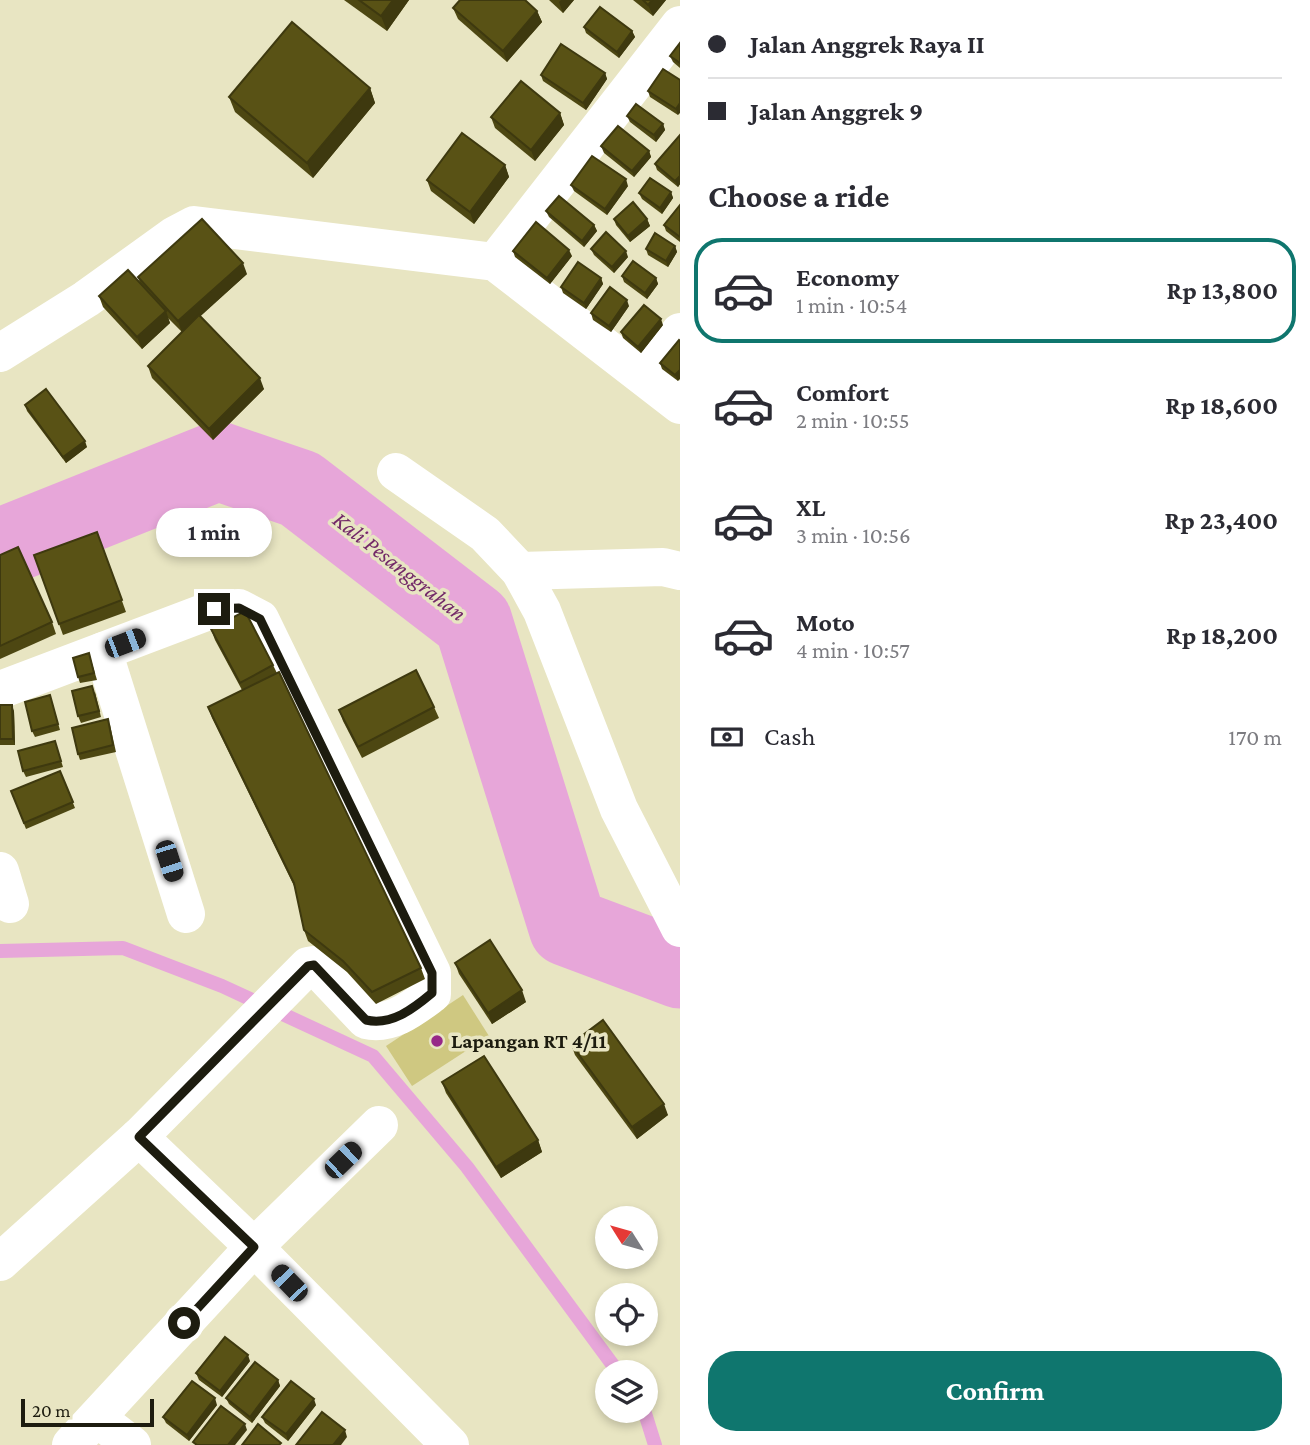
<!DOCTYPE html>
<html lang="en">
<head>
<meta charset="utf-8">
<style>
  :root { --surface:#fff; --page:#f7f7f7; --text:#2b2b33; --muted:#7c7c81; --line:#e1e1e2; --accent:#0f766e }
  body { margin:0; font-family:"Crimson Pro",serif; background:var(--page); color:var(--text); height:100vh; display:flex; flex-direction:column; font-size:26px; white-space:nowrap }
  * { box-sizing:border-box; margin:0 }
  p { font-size:23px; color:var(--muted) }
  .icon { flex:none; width:38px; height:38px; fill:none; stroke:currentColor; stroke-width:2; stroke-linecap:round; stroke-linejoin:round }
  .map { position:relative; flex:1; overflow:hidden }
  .side { display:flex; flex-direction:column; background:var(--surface); width:630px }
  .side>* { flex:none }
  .banner { display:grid; align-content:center; height:154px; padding:0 28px; background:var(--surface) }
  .needle { width:46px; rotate:307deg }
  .fabs { position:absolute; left:595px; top:1206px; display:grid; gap:14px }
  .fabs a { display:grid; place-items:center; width:63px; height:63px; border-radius:50%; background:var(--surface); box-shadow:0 4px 10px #0003; font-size:35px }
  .scale { position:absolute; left:21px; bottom:18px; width:133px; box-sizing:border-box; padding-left:7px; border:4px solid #1d1c0f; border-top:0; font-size:19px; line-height:24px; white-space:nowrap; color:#1d1c0f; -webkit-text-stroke:5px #e8e5c2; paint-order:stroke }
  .end { position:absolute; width:32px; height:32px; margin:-16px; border:9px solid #1d1c0f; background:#fff; box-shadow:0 0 0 4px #fff }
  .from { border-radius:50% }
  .bubble { position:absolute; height:49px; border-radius:24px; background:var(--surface); box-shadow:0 4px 10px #0003; font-size:23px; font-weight:700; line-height:49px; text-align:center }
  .car { position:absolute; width:21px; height:42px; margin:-21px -10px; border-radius:9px; box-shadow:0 0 5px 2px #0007; background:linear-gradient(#222 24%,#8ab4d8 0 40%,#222 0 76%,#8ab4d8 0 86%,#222 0) }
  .banner b { display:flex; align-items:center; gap:24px; height:66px; font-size:26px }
  .banner b+b { border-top:2px solid var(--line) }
  .banner i { width:18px; height:18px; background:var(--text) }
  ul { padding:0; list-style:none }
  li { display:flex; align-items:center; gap:21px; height:105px; margin:0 14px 10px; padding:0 14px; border:4px solid transparent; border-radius:28px }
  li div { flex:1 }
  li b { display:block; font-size:26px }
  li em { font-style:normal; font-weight:700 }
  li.active { border-color:var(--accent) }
  li>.icon { width:63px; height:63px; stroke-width:1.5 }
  h2 { padding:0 28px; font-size:32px; line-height:84px }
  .pay { display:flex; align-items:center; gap:18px; height:77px; padding:0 28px; font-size:26px }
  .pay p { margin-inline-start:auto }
  .primary-button { display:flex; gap:14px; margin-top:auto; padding:14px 28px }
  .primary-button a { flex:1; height:80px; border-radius:28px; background:var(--accent); color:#fff; font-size:28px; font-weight:700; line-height:80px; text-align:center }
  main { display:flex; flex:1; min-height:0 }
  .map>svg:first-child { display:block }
  .green { fill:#cfc881 }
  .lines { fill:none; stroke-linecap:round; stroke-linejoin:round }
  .stream { stroke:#e7a6d9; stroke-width:14 }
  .river { stroke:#e7a6d9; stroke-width:79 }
  .street { stroke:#fff; stroke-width:38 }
  .wall { fill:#4d4712 }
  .shaded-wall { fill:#3e390f }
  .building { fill:#595215; stroke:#3e390f; stroke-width:2 }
  .route { stroke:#1d1c0f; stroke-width:9 }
  .poi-dot { fill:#972888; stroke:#e8e5c2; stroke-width:2.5 }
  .labels { text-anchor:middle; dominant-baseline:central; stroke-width:7; stroke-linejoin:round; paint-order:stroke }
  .poi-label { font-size:21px; font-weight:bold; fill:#1d1c0f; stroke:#e8e5c2; text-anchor:start }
  .water-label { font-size:23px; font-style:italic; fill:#732968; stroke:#e8e5c2 }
</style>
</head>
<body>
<main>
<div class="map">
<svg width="680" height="1445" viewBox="0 0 680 1445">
  <rect width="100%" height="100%" fill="#e8e5c2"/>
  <path class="green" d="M463,995L489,1036L412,1086L386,1046Z"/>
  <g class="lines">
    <g class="stream">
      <path d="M0,951L123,948L222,986L373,1056L467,1167L618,1372"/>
      <path d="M644,1410L655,1445"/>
    </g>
    <path class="river" d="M0,548L218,461L300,489L473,622L568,927L680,969"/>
    <g class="street">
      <path d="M495,262L680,25"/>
      <path d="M0,353L86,299L175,235L194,225L495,262L680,405"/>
      <path d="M645,377L680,332"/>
      <path d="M396,472L485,534L520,571L542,611L619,809L680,928"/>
      <path d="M520,571L663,567L680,571"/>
      <path d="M103,651L186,914"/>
      <path d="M0,690L214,609L239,608L260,619L432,973V994C413,1008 391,1026 366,1020L314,965L308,966L139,1137L0,1262"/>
      <path d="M0,871L10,904"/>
      <path d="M139,1137L254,1247L450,1445"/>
      <path d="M97,1418L132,1445"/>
      <path d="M71,1445L254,1247L379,1125"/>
    </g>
  </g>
  <g class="wall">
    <path d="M344,0H409L387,31Z"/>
    <path d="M549,0H574L563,13Z"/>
    <path d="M633,0H666L653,16Z"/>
    <path d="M453,8L537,11L542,22L507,62L458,19Z"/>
    <path d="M584,27L632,31L635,37L619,58L586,33Z"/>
    <path d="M680,43V68L673,62L670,56Z"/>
    <path d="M605,73L607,79L586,110L543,81L541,75Z"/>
    <path d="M680,80L678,115L650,97L648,91Z"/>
    <path d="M370,88L375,103L313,178L235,112L229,97Z"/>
    <path d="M560,113L564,125L535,161L495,128L491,117Z"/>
    <path d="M627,116L663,124L665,130L656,142L630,122Z"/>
    <path d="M680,135V184L678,187L657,170L655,164Z"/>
    <path d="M601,146L649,151L651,157L634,177L604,153Z"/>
    <path d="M505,165L509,177L474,224L431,191L427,180Z"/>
    <path d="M571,185L628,186L607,215L574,191Z"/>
    <path d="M671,192L673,198L662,214L642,199L639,193Z"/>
    <path d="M680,205V242L666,231L664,225Z"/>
    <path d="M546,211L594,225L597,231L584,247L549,217Z"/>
    <path d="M614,219H647L650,226L630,242L616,225Z"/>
    <path d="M675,246L677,252L668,267L648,255L646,249Z"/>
    <path d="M591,249L628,257L614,273L594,255Z"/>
    <path d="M513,251L572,256L550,284L515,257Z"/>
    <path d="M247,274L200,316L264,389L213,440L152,378L148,366L182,332L168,318L170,323L142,349L103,307L99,296L140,283L138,277Z"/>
    <path d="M622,276L656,278L658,284L647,299L624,282Z"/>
    <path d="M601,278L603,284L586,309L563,293L561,287Z"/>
    <path d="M629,306L611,332L593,320L591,313Z"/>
    <path d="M663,325L641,353L623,338L621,332Z"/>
    <path d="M679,340L678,381L662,369L660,363Z"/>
    <path d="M25,405L87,447L66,463L27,411Z"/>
    <path d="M97,532L126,612L63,635L34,555Z"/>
    <path d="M0,555L52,622L56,634L0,659Z"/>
    <path d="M211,629L273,665L421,968L425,979L376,1004L347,972L308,941L304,930L295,888L212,718L208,707L242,690L215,640Z"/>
    <path d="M89,653L97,680L80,683L78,677Z"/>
    <path d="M95,692L101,717L81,723L78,716Z"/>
    <path d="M50,695L60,730L35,737L32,731Z"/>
    <path d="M0,705L14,711L15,745H0Z"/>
    <path d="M434,707L439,718L362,758L343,721L339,710Z"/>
    <path d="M110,725L116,752L80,760L78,754Z"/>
    <path d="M55,741L63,767L26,777L23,771Z"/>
    <path d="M60,771L75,808L26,829L11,791Z"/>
    <path d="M455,963L526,1002L492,1024L459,974Z"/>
    <path d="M571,1044L668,1115L637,1139L575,1055Z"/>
    <path d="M442,1082L538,1140L542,1152L501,1178L446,1093Z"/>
    <path d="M250,1361L222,1397L199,1380L196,1373Z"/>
    <path d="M278,1380L280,1386L252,1423L229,1404L226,1398Z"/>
    <path d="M217,1405L189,1441L166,1423L163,1417Z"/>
    <path d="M316,1405L288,1441L265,1423L262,1417Z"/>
  </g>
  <g class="shaded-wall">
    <path d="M393,0H409L387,31L381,16Z"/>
    <path d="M561,0H574L563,13L559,2Z"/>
    <path d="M652,0H666L653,16L648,5Z"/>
    <path d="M537,11L542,22L507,62L503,51Z"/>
    <path d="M632,31L635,37L619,58L617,52Z"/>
    <path d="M605,73L607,79L586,110L583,103Z"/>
    <path d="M370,88L375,103L313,178L307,163Z"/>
    <path d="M680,103V113L678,115L676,109Z"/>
    <path d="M560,113L564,125L535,161L531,150Z"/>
    <path d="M663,124L665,130L656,142L654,135Z"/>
    <path d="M649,151L651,157L634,177L632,171Z"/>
    <path d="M505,165L509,177L474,224L470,212Z"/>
    <path d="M680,176V184L678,187L675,181Z"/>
    <path d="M626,179L628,186L607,215L605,209Z"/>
    <path d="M671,192L673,198L662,214L660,208Z"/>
    <path d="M647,219L650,226L630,242L628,236Z"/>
    <path d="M594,225L597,231L584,247L582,241Z"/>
    <path d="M675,246L677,252L668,267L666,261Z"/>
    <path d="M569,250L572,256L550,284L547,278Z"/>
    <path d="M626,251L628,257L614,273L612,267Z"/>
    <path d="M243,263L247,274L182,333L178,321Z"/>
    <path d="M601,278L603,284L586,309L584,303Z"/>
    <path d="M656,278L658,284L647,299L645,293Z"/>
    <path d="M627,300L629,306L611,332L609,326Z"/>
    <path d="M166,311L170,323L142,349L137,337Z"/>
    <path d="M661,319L663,325L641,353L638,347Z"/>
    <path d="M680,370V379L678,381L675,375Z"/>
    <path d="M260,378L264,389L213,440L209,429Z"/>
    <path d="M85,441L87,447L66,463L63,457Z"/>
    <path d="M12,705L14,711L15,745L13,739Z"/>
    <path d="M522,990L526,1002L492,1024L488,1013Z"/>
    <path d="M664,1104L668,1115L637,1139L632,1127Z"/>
    <path d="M538,1140L542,1152L501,1178L496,1167Z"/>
    <path d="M248,1355L250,1361L222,1397L220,1391Z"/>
    <path d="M278,1380L280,1386L252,1423L250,1417Z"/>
    <path d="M215,1398L217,1405L189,1441L187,1435Z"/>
    <path d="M314,1399L316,1405L288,1441L286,1434Z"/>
    <path d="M245,1424L247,1430L235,1445H228Z"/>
    <path d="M345,1430L347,1437L341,1445H333Z"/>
  </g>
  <g class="building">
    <path d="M359,0H393L381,16Z"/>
    <path d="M460,0H525L537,11L503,51L453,8Z"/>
    <path d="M643,0H652L648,5Z"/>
    <path d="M600,7L632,31L617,52L584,27Z"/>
    <path d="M292,22L370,88L307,163L229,97Z"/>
    <path d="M680,43V63L670,56Z"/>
    <path d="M561,44L605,73L583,103L541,75Z"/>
    <path d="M663,69L680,80V103L676,109L648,91Z"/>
    <path d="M521,81L560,113L531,150L491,117Z"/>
    <path d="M636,104L663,124L654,135L627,116Z"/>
    <path d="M618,126L649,151L632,171L601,146Z"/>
    <path d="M462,133L505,165L470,212L427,180Z"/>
    <path d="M680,135V176L675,181L655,164Z"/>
    <path d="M592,156L626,179L605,209L571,185Z"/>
    <path d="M650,178L671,192L660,208L639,193Z"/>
    <path d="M559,196L594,225L582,241L546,211Z"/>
    <path d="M633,202L647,219L628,236L614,219Z"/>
    <path d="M680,205V237L664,225Z"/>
    <path d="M202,219L243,263L178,321L138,277Z"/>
    <path d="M536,222L569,250L547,278L513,251Z"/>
    <path d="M606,232L626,251L612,267L591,249Z"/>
    <path d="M655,233L675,246L666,261L646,249Z"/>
    <path d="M633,261L656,278L645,293L622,276Z"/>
    <path d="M578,262L601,278L584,303L561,287Z"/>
    <path d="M128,270L166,311L137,337L99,296Z"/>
    <path d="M610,287L627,300L609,326L591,313Z"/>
    <path d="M644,305L661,319L638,347L621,332Z"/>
    <path d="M199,315L260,378L209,429L148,366Z"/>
    <path d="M679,340L680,341V370L675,375L660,363Z"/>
    <path d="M46,389L85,441L63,457L25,405Z"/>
    <path d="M97,532L122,600L59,624L34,555Z"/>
    <path d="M18,547L52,622L0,646V555Z"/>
    <path d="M245,611L273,665L240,683L211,629Z"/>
    <path d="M89,653L94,673L78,677L73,658Z"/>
    <path d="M416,670L434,707L358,747L339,710Z"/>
    <path d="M279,672L421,968L372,992L343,961L304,930L294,883L208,707Z"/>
    <path d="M92,686L99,711L78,716L72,691Z"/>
    <path d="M50,695L58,724L32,731L25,702Z"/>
    <path d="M0,705H12L13,739H0Z"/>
    <path d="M108,719L113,745L78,754L72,728Z"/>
    <path d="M55,741L61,761L23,771L18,751Z"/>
    <path d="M60,771L73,802L24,823L11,791Z"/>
    <path d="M490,940L522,990L488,1013L455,963Z"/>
    <path d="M603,1020L664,1104L632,1127L571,1044Z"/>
    <path d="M484,1056L538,1140L496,1167L442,1082Z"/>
    <path d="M225,1337L248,1355L220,1391L196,1373Z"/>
    <path d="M255,1362L278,1380L250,1417L226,1398Z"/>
    <path d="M192,1381L215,1398L187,1435L163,1417Z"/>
    <path d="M291,1381L314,1399L286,1434L262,1417Z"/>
    <path d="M221,1406L245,1424L228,1445H197L193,1442Z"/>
    <path d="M322,1412L345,1430L333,1445H296Z"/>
    <path d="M258,1424L281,1443L279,1445H242Z"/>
  </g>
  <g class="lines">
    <path class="route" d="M184,1323L254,1247L139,1137L308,966L314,965L366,1020C391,1026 413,1009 432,993V973L260,619L239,608L214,609"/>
  </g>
  <circle class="poi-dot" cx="437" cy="1041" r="7"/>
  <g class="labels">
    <g class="poi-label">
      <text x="451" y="1041">Lapangan RT 4/11</text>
    </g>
    <g class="water-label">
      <text transform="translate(400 566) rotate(38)">Kali Pesanggrahan</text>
    </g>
  </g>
</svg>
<div class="fabs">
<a><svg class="needle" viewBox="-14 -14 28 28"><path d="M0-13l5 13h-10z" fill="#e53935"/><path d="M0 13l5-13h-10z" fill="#7c7c81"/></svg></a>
<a><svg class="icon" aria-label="locate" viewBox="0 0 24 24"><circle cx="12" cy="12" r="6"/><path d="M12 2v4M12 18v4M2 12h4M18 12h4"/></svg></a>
<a><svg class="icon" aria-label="layers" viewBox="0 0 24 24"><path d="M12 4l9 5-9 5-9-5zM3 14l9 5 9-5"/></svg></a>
</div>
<div class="scale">20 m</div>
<i class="end from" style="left:184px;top:1323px"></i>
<i class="end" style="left:214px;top:609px"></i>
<div class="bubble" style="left:156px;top:508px;width:116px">1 min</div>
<i class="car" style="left:125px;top:643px;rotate:69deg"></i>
<i class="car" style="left:169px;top:861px;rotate:162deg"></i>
<i class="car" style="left:343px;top:1160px;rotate:46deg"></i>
<i class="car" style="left:289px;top:1283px;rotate:316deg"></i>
</div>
<section class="side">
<div class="banner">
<b><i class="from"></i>Jalan Anggrek Raya II</b>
<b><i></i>Jalan Anggrek 9</b>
</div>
<h2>Choose a ride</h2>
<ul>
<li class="active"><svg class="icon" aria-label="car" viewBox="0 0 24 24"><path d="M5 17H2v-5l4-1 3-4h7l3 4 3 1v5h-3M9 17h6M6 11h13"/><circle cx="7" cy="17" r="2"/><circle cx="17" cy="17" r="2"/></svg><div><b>Economy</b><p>1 min · 10:54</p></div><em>Rp 13,800</em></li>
<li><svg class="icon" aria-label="car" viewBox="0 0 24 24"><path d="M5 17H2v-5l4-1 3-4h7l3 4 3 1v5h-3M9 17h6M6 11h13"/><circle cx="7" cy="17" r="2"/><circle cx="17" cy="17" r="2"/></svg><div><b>Comfort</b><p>2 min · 10:55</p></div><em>Rp 18,600</em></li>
<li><svg class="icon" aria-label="car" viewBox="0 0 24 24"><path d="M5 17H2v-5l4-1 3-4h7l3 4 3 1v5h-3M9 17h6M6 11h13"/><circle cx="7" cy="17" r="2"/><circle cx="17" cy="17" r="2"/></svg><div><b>XL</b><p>3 min · 10:56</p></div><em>Rp 23,400</em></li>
<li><svg class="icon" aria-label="car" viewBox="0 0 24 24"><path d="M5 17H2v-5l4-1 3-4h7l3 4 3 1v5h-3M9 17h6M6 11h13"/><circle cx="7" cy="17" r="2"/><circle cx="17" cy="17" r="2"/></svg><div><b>Moto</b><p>4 min · 10:57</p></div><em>Rp 18,200</em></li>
</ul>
<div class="pay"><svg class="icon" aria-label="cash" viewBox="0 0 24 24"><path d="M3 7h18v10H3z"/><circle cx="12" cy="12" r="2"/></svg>Cash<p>170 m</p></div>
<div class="primary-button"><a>Confirm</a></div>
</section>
</main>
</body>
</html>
